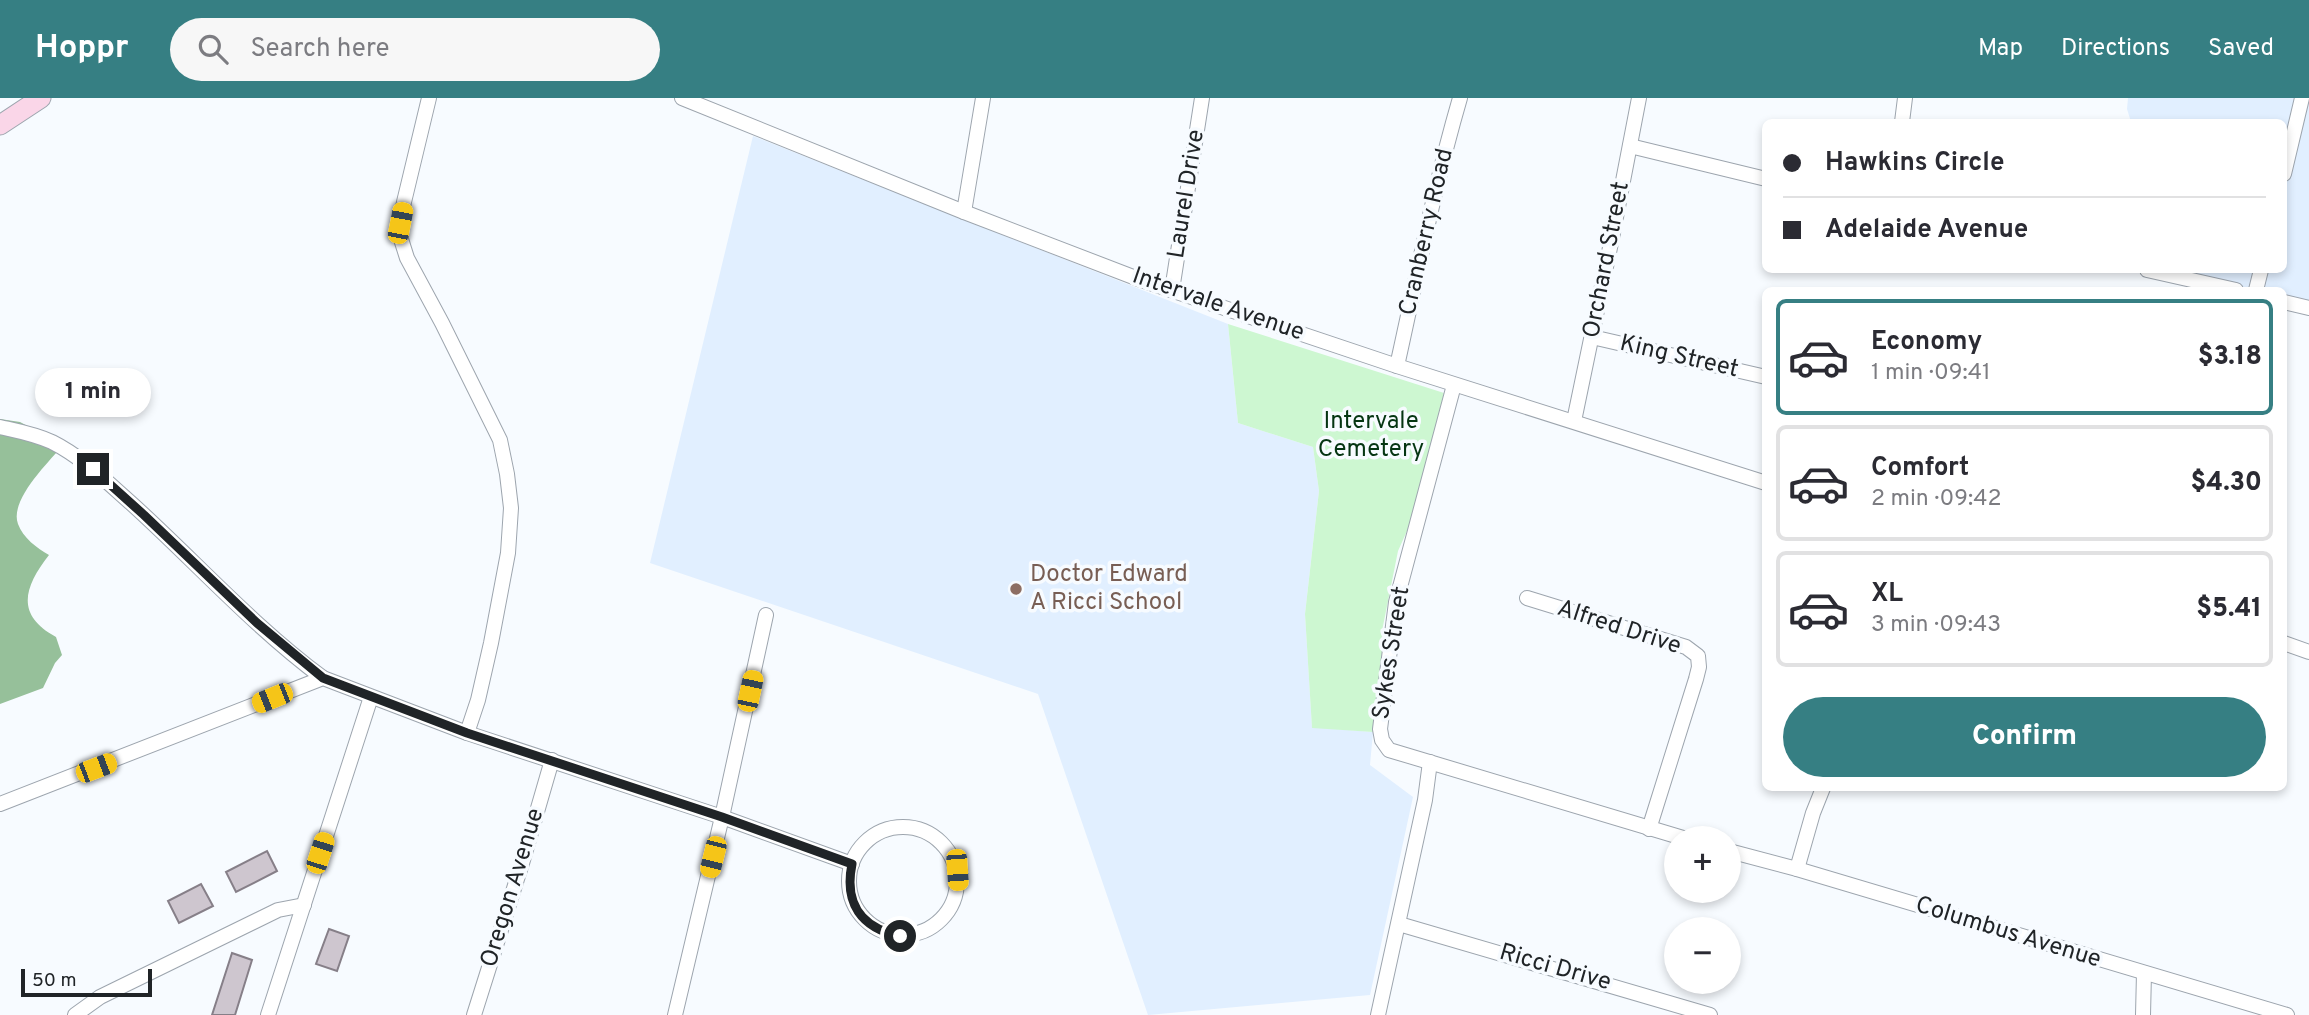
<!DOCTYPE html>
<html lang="en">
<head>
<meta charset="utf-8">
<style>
  :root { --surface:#fff; --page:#f7f7f7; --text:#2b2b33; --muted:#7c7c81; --line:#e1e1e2; --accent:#367f83 }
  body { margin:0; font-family:Overpass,sans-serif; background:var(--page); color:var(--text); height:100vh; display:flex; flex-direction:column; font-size:26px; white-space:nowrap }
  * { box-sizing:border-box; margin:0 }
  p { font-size:23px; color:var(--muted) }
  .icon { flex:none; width:38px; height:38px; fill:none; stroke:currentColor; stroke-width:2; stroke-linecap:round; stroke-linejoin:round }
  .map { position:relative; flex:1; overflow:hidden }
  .panel { position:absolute; left:1762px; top:189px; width:525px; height:504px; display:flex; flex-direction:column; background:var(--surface); border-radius:10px; box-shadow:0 4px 10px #0003 }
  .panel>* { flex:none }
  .banner { position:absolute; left:1762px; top:21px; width:525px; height:154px; border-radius:10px; box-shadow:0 4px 10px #0003; display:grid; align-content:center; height:154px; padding:0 21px; background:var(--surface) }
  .tools { position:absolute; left:1664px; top:728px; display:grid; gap:14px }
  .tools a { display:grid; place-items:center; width:77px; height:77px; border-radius:50%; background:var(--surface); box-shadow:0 4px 10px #0003; font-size:35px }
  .scale { position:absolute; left:21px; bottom:18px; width:131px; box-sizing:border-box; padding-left:7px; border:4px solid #202427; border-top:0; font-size:19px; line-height:24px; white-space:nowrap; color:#202427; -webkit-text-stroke:5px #f7fbff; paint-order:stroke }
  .end { position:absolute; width:32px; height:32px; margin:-16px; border:9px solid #202427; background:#fff; box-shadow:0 0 0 4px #fff }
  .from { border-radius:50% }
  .bubble { position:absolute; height:49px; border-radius:24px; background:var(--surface); box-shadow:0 4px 10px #0003; font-size:23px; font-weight:800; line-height:49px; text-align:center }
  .car { position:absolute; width:21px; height:42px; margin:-21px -10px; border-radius:9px; box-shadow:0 0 5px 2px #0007; background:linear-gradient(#f5c518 24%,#345 0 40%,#f5c518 0 76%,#345 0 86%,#f5c518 0) }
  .banner b { display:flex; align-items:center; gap:24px; height:66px; font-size:26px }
  .banner b+b { border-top:2px solid var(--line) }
  .banner i { width:18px; height:18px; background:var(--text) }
  ul { padding:12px 0 0; list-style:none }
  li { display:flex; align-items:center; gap:21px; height:116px; margin:0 14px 10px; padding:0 7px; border:4px solid var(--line); border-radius:10px }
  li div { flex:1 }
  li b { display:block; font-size:26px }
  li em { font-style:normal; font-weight:800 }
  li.on { border-color:var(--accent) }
  li>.icon { width:63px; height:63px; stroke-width:1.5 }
  .primary-button { display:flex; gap:14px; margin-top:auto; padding:14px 21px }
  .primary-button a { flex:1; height:80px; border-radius:42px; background:var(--accent); color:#fff; font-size:28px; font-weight:800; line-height:80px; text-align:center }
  header { display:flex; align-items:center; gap:42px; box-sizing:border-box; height:98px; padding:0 35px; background:var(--accent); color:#fff }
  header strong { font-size:33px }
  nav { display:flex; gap:38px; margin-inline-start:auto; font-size:24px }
  .search { width:490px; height:63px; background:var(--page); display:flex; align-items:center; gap:18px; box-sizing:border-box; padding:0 24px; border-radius:38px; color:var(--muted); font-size:26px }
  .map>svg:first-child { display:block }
  .built { fill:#e1efff }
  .green { fill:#cdf7d1 }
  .forest { fill:#96c09a }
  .building { fill:#cec6cf; stroke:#867f88; stroke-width:2 }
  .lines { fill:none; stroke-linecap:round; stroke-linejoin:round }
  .street-casing { stroke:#9da5ae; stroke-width:16 }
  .secondary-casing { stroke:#9da5ae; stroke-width:21 }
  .street { stroke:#fff; stroke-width:14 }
  .secondary { stroke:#fad6e8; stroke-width:19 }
  .route { stroke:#202427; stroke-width:9 }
  .education-dot { fill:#8d6e63; stroke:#f7fbff; stroke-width:2.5 }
  .labels { text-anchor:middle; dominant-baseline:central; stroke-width:7; stroke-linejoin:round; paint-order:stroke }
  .street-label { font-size:24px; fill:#202427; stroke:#f7fbff }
  .park-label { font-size:24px; fill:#053512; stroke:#f7fbff }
  .education-label { font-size:24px; fill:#785e54; stroke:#f7fbff; text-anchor:start }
</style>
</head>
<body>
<header>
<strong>Hoppr</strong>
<div class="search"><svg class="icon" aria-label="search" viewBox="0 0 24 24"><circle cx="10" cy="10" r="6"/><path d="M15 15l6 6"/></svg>Search here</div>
<nav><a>Map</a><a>Directions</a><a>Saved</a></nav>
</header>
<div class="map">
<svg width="2309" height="917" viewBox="0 0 2309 917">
  <rect width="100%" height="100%" fill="#f7fbff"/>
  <g class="built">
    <path d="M2128,0H2309V208L2284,202V192H2243L2158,172H2284V24H2131L2127,11Z"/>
    <path d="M753,38L1228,226L1238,325L1313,349L1319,393L1305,516L1312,629L1373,634L1370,667L1413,699L1370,897L1148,917L1038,596L650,465Z"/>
  </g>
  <path class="green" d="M1228,226L1444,295L1411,424L1398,453L1382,533L1384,553L1373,634L1312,630L1305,516L1319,393L1313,349L1238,325Z"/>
  <path class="forest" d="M0,321L20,324L63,347C49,364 9,402 18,426C23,440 37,450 49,457C24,489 15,517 56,539L62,557L55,565L43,590L0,606Z"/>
  <g class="building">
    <path d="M267,753L277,773L236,794L226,774Z"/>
    <path d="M201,786L213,808L179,825L168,803Z"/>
    <path d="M329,831L349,838L337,873L316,866Z"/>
    <path d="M232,855L252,862L235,917H212Z"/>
  </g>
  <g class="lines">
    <defs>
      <g id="street">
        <path d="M429,0L404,104L400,125L401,141L407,160L442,225L500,342L507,376L511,410L508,455L491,545L478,602L467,635"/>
        <path d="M682,0L964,114L1141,182L1397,268L1766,385"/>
        <path d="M1902,24L1905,0"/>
        <path d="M1630,48L1766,81"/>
        <path d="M2284,76L2302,0"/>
        <path d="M964,114L983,0"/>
        <path d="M2147,172L2236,192"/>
        <path d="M1172,192L1202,0"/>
        <path d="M2256,192L2261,172"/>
        <path d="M2284,204L2309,210"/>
        <path d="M1592,239L1766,279"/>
        <path d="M1397,268C1417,178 1434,89 1460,0"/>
        <path d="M1454,287L1396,504L1380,631L1382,642L1389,652L1683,740"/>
        <path d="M1574,323L1612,140L1639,0"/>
        <path d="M0,329C18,333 35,336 52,344C82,359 107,384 132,406C196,464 254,529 323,580"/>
        <path d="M1527,500L1686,549L1698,558L1699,569L1696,581L1649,731"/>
        <path d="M2284,545L2309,554"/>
        <path d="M0,706L323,580L467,635L722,719L852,766"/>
        <circle cx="903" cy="783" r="54"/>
        <path d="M1729,753L1797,771L2287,917"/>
        <path d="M1797,771L1813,715L1823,690"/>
        <path d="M1399,826L1710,917"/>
        <path d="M75,917L100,899L278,812L304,807"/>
        <path d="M268,917L371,599"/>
        <path d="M474,917L523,762L552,662"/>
        <path d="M675,917L722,719L766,517"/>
        <path d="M1378,917L1425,702L1430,664"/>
        <path d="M2143,917L2144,875"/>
      </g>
      <path id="secondary" d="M0,27L41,0"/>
    </defs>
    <use href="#street" class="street-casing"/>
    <use href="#secondary" class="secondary-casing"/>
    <use href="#street" class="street"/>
    <use href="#secondary" class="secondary"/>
  </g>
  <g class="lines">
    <path class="route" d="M93,371L144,417L257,525L323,580L467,635L722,719L852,766C844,805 861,830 900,838"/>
  </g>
  <circle class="education-dot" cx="1016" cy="491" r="7"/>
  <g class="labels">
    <g class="street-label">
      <text transform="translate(1187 96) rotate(-81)">Laurel Drive</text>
      <text transform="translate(1427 134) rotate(-77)">Cranberry Road</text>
      <text transform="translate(1607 162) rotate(-79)">Orchard Street</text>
      <text transform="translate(1218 207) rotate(19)">Intervale Avenue</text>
      <text transform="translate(1679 259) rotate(13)">King Street</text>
      <text transform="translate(1619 530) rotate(18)">Alfred Drive</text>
      <text transform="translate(1392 555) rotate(-81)">Sykes Street</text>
      <text transform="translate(513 790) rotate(-73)">Oregon Avenue</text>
      <text transform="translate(2008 835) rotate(17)">Columbus Avenue</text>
      <text transform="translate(1555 870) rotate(16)">Ricci Drive</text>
    </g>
    <g class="park-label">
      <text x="1371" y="324">Intervale<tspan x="1371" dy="28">Cemetery</tspan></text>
    </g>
    <g class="education-label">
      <text x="1030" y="477">Doctor Edward<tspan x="1030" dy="28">A Ricci School</tspan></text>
    </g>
  </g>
</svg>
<div class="tools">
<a>+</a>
<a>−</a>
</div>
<div class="scale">50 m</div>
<i class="end from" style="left:900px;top:838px"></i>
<i class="end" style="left:93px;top:371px"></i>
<div class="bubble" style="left:35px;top:270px;width:116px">1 min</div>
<i class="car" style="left:400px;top:125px;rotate:11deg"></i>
<i class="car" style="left:750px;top:593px;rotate:12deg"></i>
<i class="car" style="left:272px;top:600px;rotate:248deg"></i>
<i class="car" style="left:96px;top:670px;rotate:69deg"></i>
<i class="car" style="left:320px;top:755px;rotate:18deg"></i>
<i class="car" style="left:713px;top:759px;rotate:194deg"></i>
<i class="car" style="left:957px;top:772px;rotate:176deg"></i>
<div class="banner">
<b><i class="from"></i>Hawkins Circle</b>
<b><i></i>Adelaide Avenue</b>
</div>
<section class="panel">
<ul>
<li class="on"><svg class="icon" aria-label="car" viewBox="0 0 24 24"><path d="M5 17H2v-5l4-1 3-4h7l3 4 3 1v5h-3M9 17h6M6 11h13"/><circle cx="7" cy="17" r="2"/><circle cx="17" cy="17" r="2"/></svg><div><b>Economy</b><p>1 min · 09:41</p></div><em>$3.18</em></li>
<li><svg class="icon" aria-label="car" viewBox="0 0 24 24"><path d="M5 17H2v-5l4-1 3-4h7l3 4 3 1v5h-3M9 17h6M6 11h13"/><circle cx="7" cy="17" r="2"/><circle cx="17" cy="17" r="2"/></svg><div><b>Comfort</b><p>2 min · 09:42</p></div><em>$4.30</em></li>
<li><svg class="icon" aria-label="car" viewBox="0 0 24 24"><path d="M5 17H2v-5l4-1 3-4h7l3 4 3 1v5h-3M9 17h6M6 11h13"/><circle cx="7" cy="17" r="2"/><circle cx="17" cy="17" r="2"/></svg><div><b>XL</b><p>3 min · 09:43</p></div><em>$5.41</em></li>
</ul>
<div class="primary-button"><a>Confirm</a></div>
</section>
</div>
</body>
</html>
